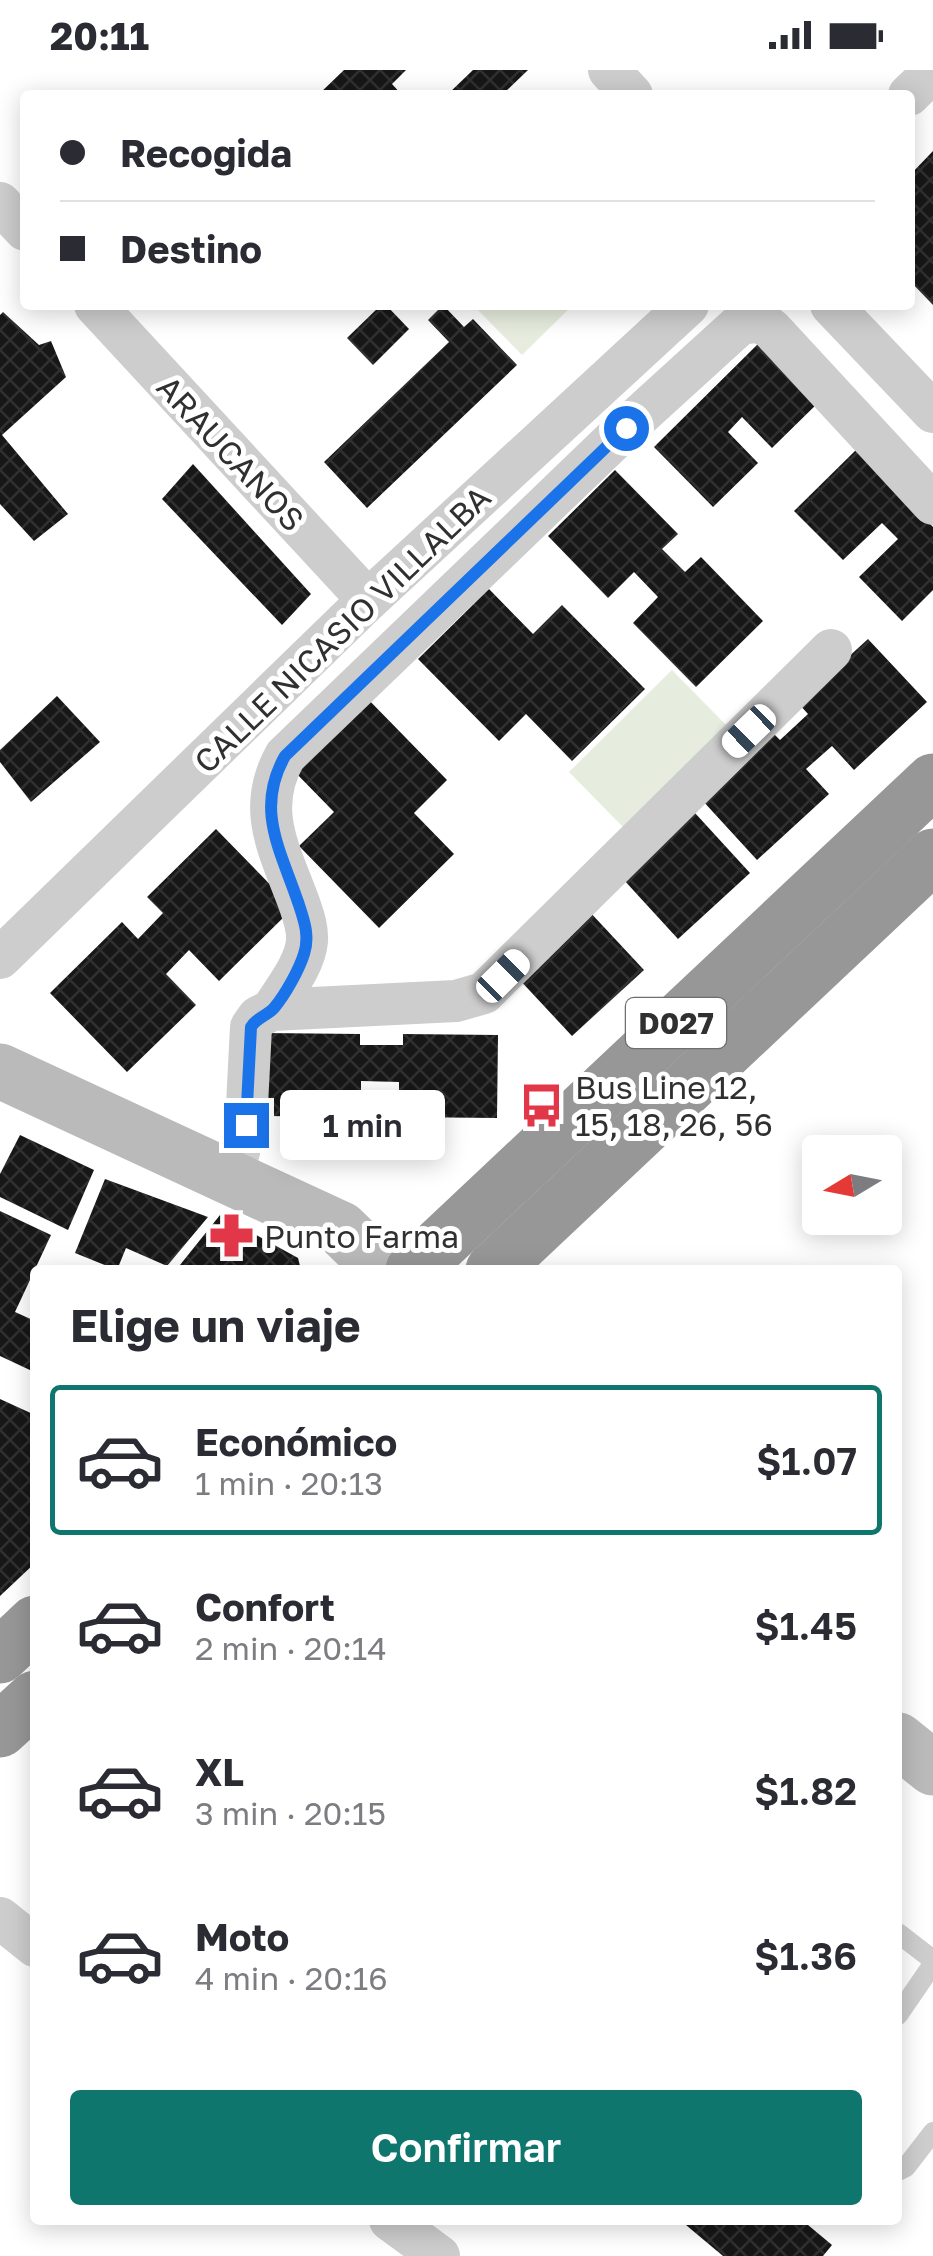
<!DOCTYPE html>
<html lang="es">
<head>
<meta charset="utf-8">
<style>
  :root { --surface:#fff; --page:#f2f2f3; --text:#2b2b33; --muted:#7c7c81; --line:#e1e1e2; --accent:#0f766e }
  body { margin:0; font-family:"Golos Text",sans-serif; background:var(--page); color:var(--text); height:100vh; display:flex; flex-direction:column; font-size:38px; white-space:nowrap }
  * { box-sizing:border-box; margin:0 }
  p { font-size:32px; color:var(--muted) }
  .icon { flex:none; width:55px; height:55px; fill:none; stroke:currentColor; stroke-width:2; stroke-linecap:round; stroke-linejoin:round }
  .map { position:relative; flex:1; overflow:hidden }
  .sheet { position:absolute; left:30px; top:1195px; width:872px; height:960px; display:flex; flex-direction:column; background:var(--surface); border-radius:10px; box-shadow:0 5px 25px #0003 }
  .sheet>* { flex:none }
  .top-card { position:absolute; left:20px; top:20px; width:895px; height:220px; border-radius:10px; box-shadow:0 5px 25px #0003; display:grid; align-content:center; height:220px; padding:0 40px; background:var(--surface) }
  .needle { width:65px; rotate:260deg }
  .tools { position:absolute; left:802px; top:1065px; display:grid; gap:20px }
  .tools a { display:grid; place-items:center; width:100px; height:100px; border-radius:10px; background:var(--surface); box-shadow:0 5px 25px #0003; font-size:50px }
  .end { position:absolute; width:45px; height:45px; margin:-22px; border:12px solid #1a73e8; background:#fff; box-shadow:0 0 0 5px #fff }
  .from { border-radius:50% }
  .bubble { position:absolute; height:70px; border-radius:10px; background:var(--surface); box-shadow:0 5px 25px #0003; font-size:32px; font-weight:600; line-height:70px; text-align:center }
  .car { position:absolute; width:30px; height:60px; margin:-30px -15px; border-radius:12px; box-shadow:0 0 8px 2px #0007; background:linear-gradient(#fff 24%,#345 0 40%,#fff 0 76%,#345 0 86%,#fff 0) }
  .top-card b { display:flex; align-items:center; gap:35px; height:95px; font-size:38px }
  .top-card b+b { border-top:2px solid var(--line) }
  .top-card i { width:25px; height:25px; background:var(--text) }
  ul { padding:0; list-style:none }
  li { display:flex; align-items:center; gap:30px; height:150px; margin:0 20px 15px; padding:0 20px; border:5px solid transparent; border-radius:10px }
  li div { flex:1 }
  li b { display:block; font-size:38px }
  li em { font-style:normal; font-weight:600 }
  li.selected { border-color:var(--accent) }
  li>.icon { width:90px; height:90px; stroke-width:1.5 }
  h2 { padding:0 40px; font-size:45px; line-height:120px }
  .cta { display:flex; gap:20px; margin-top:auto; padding:20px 40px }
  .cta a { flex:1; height:115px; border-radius:10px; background:var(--accent); color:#fff; font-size:40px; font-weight:600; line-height:115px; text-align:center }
  .status { display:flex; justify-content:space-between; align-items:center; height:70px; padding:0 50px; background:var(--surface); direction:ltr }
  .status svg { height:28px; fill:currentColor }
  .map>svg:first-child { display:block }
  .green { fill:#e6edde }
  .building { fill:url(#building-cross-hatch) }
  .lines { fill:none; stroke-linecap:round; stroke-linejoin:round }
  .lane { stroke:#cdcdcd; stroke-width:20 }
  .street { stroke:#cdcdcd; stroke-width:42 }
  .secondary { stroke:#bababa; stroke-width:55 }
  .highway { stroke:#979797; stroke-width:55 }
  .route { stroke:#1a73e8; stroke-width:12 }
  .labels { text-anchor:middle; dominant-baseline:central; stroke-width:10; stroke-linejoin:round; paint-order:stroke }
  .shield { fill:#fff; stroke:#6e6e6e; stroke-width:2.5 }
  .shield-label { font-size:30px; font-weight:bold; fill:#303030 }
  .street-label { font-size:32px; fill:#303030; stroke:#fff }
  .poi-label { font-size:32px; fill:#303030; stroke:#fff; text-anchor:start }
</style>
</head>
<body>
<div class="status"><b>20:11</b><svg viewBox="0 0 49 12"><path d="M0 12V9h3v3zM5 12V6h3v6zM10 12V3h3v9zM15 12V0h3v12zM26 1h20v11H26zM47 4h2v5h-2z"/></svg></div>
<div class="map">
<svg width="933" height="2186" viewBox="0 0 933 2186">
  <defs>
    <pattern id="building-cross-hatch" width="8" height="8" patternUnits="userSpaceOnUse" patternTransform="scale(2.5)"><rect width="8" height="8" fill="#171717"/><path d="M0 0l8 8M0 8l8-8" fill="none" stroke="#303030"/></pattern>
  </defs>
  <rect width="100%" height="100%" fill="#fff"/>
  <g class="green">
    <path d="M473,235H573L522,285Z"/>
    <path d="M672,600L728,657L626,760L569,702Z"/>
  </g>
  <g class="building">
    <path d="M344,0H406L392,14L402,25H318Z"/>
    <path d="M473,0H528L502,25H447Z"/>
    <path d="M933,81V235L910,211V105Z"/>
    <path d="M381,235H386L409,259L373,295L347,268Z"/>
    <path d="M443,235L464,257L473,249L517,295L367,438L324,392L449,272L428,250Z"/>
    <path d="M3,242L39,275L51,271L66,307L2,365L68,444L34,471L0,434V245Z"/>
    <path d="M764,268L823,328L772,378L742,347L728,362L758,393L713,437L654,377Z"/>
    <path d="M857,379L933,457V520L902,551L859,507L898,469L882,453L843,490L794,441Z"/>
    <path d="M193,394L311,524L282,555L162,429Z"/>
    <path d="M615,400L678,464L662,479L685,502L701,487L763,551L696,617L633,553L658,527L634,502L608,528L548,466Z"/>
    <path d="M489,519L533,564L562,535L645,619L572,691L526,644L499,671L418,589Z"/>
    <path d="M868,569L927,632L854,700L832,676L806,699L829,724L757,790L702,730L774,664L780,670L808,644L798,633Z"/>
    <path d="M57,626L100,672L31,732L0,692V680Z"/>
    <path d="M365,626L447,710L414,743L454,784L379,858L299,776L334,742L291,698Z"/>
    <path d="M695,743L750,803L678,869L623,809Z"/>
    <path d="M216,759L293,838L219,911L189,880L166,904L196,935L127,1002L50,923L122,852L138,869L163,843L147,827Z"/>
    <path d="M588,840L644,900L572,966L517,907Z"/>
    <path d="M265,963L360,964V975H403V964L498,965L497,1048L399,1047V1012L361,1011V1047L265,1046Z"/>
    <path d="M20,1065L94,1100L68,1160L0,1127V1104Z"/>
    <path d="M105,1109L208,1147L167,1196L126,1178L117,1200L75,1183Z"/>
    <path d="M0,1141L51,1165L15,1242L35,1251V1294L32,1301L0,1286Z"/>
    <path d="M220,1145L298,1188L301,1200H176Z"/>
    <path d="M0,1329L35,1345V1493L0,1526Z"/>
    <path d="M680,2150H802L832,2175L823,2186H723Z"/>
  </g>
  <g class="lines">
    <g class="lane">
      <path d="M898,1863L933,1890"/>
      <path d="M898,1945L933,1894"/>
      <path d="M898,2101L906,2097L933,2062"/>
    </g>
    <g class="street">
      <path d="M609,0L632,25"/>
      <path d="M909,25L933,2"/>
      <path d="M0,133L25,160"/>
      <path d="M95,235L368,530"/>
      <path d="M831,235L933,342"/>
      <path d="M0,888L368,530L688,235"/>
      <path d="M272,940C284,920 305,895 307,871C308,858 303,845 299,833C280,781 255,740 285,686L626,358L738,256C752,251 760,250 772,260L933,434"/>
      <path d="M232,1108L246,1055L251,957L258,947L272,940L456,931L484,923L831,580"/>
      <path d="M0,1848L35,1876"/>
      <path d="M390,2150L439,2186"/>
    </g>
    <g class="secondary">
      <path d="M0,1001L341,1159L383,1200"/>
      <path d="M898,1670L933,1698"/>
    </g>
    <g class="highway">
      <path d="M413,1200L933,711"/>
      <path d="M493,1200L933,786"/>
      <path d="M0,1586L35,1553"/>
      <path d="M0,1660L35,1628"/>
    </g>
  </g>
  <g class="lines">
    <path class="route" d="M246,1055L251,957C257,947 267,946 274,938C285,925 299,900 304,884C310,866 304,850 298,832C280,779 255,739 285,686L626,358"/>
  </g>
  <defs>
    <symbol id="bus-bare" viewBox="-9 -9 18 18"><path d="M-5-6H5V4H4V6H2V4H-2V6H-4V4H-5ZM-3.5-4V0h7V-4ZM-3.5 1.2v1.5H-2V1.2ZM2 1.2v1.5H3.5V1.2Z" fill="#e23749" stroke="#fff" stroke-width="2.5" paint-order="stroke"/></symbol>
    <symbol id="pharmacy-bare" viewBox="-9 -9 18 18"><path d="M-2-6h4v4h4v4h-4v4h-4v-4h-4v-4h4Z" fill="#e23749" stroke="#fff" stroke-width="2.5" paint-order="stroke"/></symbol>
  </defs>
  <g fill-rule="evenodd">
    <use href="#bus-bare" x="510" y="1004" width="63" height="63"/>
    <use href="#pharmacy-bare" x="200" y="1134" width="63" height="63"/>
  </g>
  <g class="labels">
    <rect class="shield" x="626" y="928" width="100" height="50" rx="8"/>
    <g class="shield-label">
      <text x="676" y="953">D027</text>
    </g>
    <g class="street-label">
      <text transform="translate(231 383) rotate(47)">ARAUCANOS</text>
      <text transform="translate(342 559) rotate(-44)">CALLE NICASIO VILLALBA</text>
    </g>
    <g class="poi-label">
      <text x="575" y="1017">Bus Line 12,<tspan x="575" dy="37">15, 18, 26, 56</tspan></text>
      <text x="264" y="1166">Punto Farma</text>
    </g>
  </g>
</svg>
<div class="tools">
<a><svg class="needle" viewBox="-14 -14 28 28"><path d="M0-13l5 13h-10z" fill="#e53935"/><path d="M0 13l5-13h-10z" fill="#7c7c81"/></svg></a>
</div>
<i class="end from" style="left:626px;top:358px"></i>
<i class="end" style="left:246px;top:1055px"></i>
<div class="bubble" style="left:280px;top:1020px;width:165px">1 min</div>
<i class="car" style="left:749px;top:661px;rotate:226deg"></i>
<i class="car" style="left:503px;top:906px;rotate:45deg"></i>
<div class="top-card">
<b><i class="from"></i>Recogida</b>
<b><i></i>Destino</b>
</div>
<section class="sheet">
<h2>Elige un viaje</h2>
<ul>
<li class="selected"><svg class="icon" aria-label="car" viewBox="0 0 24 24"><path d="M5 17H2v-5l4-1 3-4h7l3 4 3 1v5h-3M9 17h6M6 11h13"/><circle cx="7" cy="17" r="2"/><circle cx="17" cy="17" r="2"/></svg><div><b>Económico</b><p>1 min · 20:13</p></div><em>$1.07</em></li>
<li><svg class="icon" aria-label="car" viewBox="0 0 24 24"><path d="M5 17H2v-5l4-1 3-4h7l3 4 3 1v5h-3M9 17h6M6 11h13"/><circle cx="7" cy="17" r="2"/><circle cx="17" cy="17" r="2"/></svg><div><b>Confort</b><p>2 min · 20:14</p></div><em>$1.45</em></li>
<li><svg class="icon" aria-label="car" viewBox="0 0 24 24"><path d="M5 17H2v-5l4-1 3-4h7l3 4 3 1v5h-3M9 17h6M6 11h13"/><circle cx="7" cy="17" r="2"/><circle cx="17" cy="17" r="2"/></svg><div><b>XL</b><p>3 min · 20:15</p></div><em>$1.82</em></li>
<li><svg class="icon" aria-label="car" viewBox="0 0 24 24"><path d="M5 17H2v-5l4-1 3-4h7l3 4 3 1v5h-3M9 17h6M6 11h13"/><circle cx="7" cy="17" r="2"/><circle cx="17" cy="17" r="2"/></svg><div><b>Moto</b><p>4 min · 20:16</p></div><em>$1.36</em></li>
</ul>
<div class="cta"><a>Confirmar</a></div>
</section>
</div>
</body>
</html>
